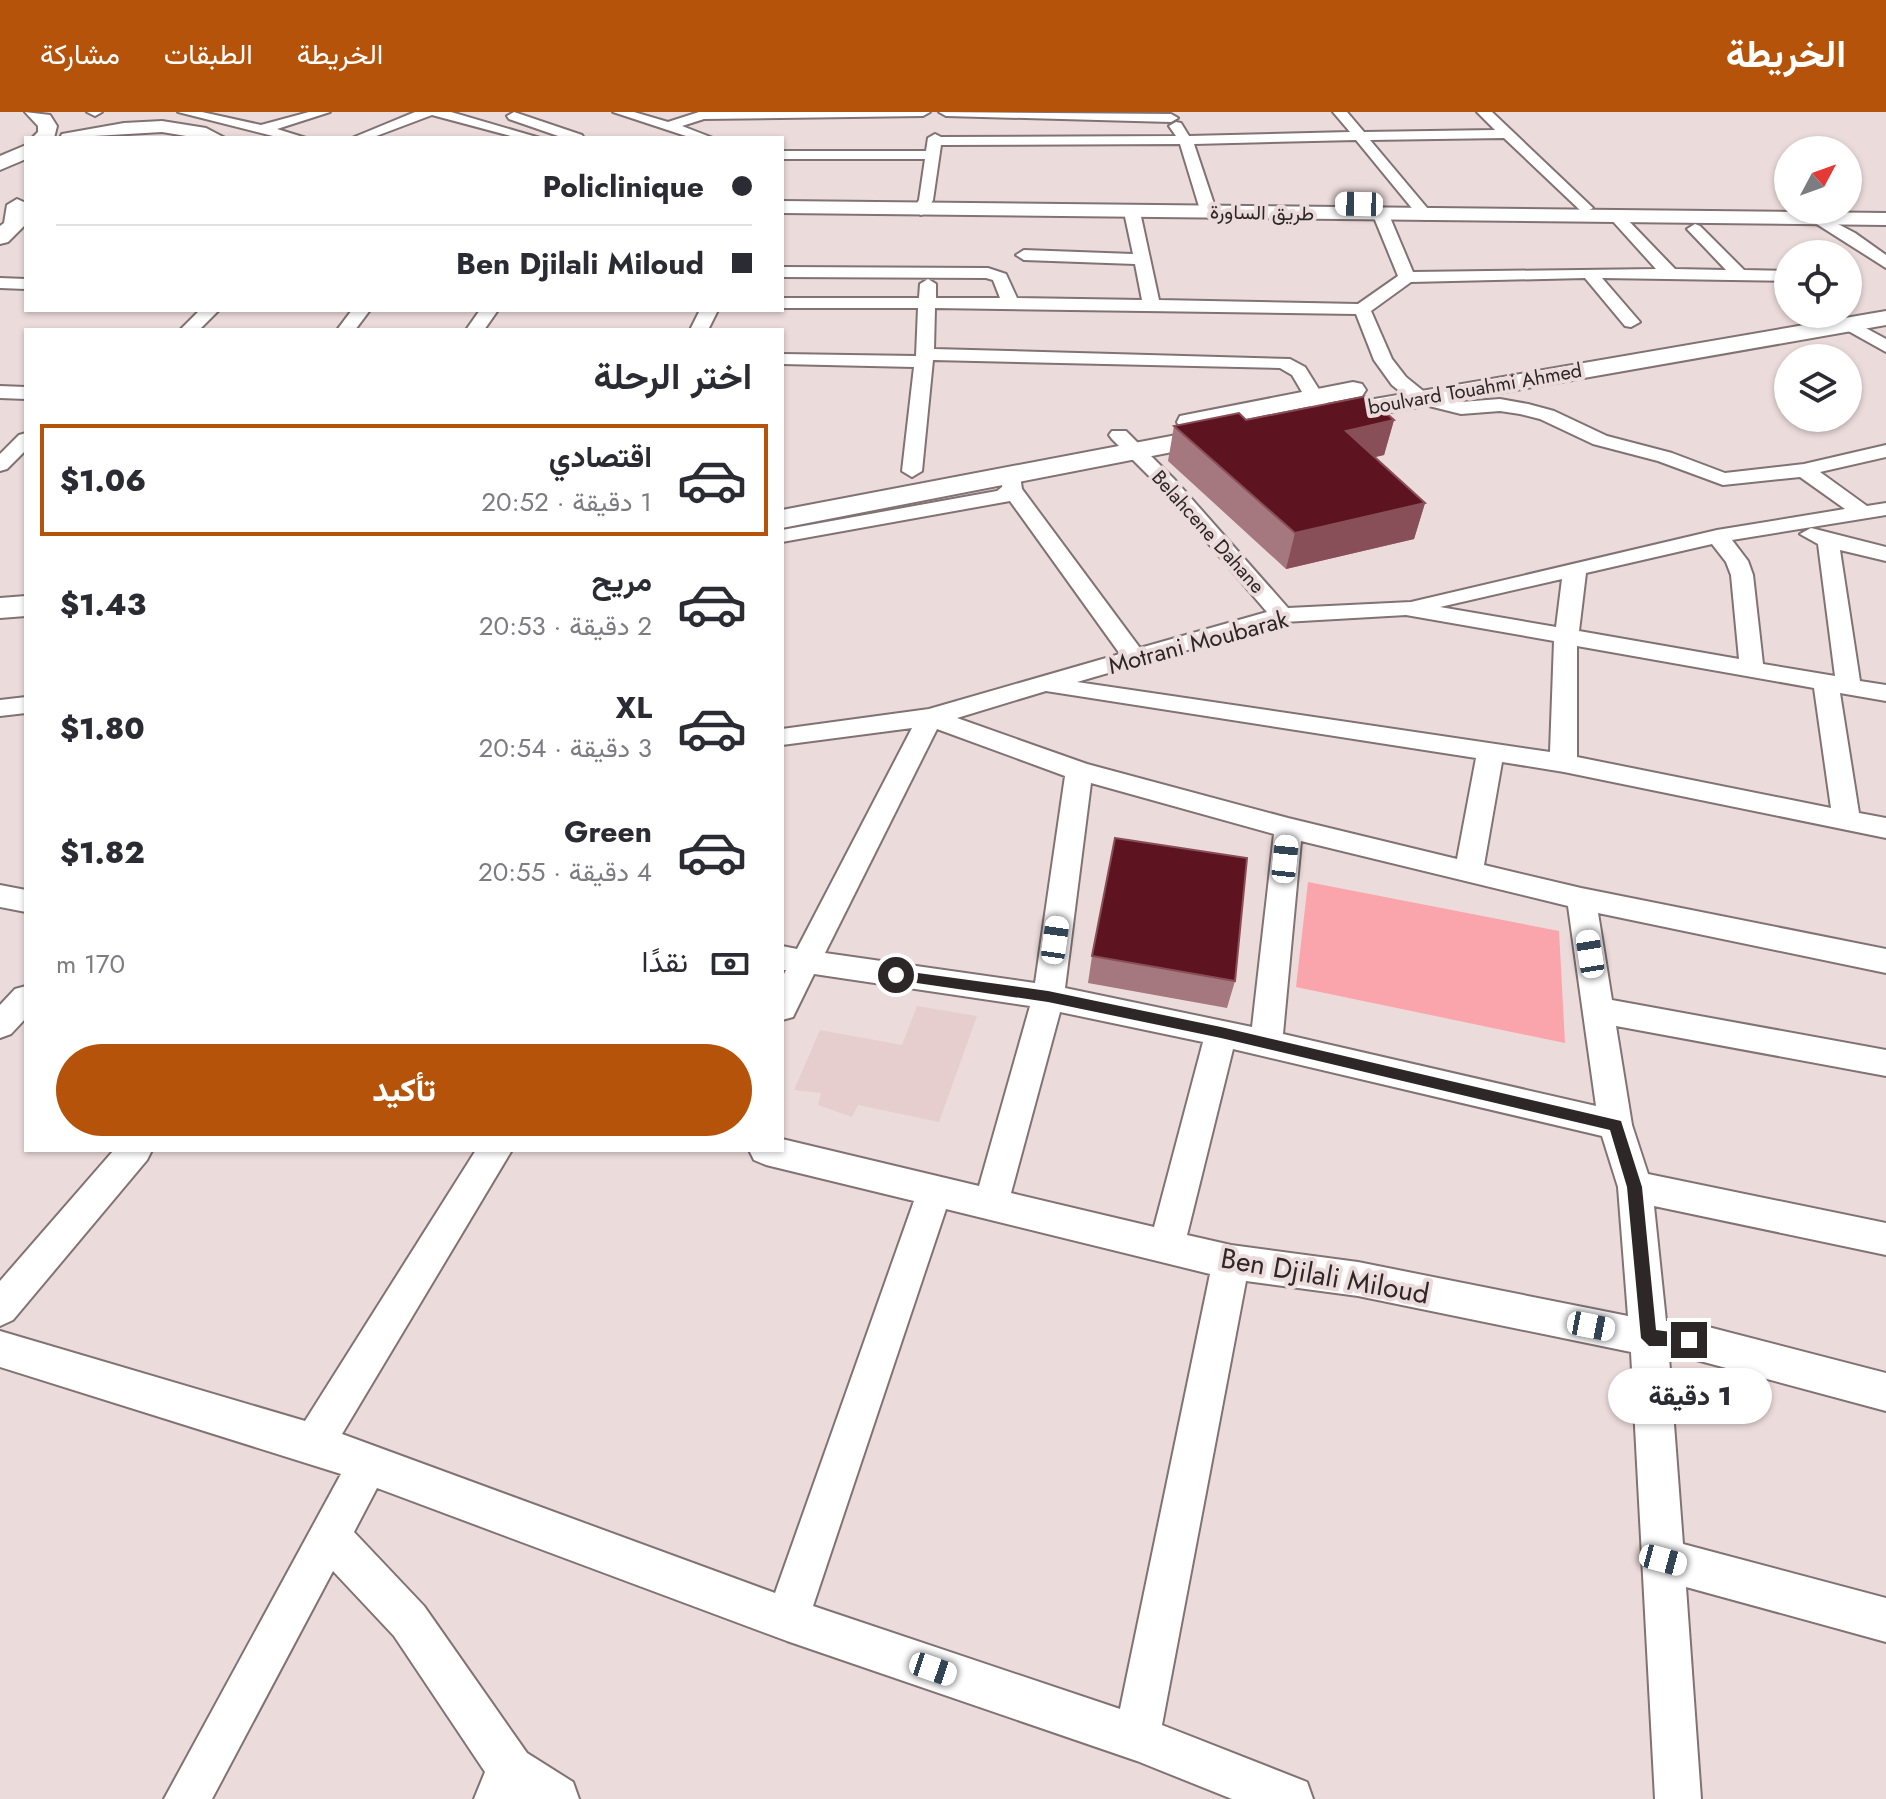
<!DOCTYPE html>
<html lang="ar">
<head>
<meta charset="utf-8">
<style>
  :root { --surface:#fff; --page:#f7f7f7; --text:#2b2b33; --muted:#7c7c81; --line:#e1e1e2; --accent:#b45309 }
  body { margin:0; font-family:Jost,Vazirmatn,sans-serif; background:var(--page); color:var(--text); direction:rtl; height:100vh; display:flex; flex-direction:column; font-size:30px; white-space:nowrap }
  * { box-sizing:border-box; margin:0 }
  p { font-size:26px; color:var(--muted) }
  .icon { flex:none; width:44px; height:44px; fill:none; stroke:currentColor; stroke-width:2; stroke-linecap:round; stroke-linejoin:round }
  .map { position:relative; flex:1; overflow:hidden; direction:ltr }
  .drawer { position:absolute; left:24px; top:216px; width:760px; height:824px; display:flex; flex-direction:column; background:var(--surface); border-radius:0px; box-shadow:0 2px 6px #0004; direction:rtl }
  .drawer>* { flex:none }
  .hud { position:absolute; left:24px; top:24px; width:760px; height:176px; border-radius:0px; box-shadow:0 2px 6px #0004; direction:rtl; display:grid; align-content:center; height:176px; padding:0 32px; background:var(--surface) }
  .needle { width:52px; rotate:49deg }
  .buttons { position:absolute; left:1774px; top:24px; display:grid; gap:16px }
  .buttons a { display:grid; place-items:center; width:88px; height:88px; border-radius:50%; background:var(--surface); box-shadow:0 2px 6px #0004; font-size:40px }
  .end { position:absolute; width:36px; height:36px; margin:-18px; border:10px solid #2d2727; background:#fff; box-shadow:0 0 0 4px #fff }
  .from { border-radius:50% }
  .bubble { position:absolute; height:56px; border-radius:28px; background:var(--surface); box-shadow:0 2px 6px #0004; font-size:26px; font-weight:800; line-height:56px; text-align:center; direction:rtl }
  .car { position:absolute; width:24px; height:48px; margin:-24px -12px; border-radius:10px; box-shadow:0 0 6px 2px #0007; background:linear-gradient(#fff 24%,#345 0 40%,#fff 0 76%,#345 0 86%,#fff 0) }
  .hud b { display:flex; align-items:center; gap:28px; height:76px; font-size:30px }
  .hud b+b { border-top:2px solid var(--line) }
  .hud i { width:20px; height:20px; background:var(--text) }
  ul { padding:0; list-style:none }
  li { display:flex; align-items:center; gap:24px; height:112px; margin:0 16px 12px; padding:0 16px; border:4px solid transparent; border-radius:0px }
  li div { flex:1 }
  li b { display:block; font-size:30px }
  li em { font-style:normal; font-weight:800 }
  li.on { border-color:var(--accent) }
  li>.icon { width:72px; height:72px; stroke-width:1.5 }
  h2 { padding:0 32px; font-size:36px; line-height:96px }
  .pay { display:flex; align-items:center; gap:20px; height:88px; padding:0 32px; font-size:30px }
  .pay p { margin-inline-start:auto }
  .button { display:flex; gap:16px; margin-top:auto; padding:16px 32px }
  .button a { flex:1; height:92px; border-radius:48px; background:var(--accent); color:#fff; font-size:32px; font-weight:800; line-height:92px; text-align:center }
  header { display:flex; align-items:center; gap:48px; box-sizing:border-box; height:112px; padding:0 40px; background:var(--accent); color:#fff }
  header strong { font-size:38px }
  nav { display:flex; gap:44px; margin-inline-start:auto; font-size:28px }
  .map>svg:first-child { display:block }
  .built { fill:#e7cece }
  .green { fill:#faa5ab }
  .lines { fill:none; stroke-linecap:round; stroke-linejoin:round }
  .street-casing { stroke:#817273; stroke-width:4 }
  .secondary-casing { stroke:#817273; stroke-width:4 }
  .street { fill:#fff; fill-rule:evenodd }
  .secondary { fill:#fff; fill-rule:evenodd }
  .wall { fill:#a5777e }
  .shaded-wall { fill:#894f58 }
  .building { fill:#5e1320; stroke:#894f58; stroke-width:2 }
  .route { fill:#2d2727 }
  .labels { text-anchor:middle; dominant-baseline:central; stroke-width:8; stroke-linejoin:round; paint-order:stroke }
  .far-street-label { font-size:20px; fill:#2d2727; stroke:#ecdbdb }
  .street-label { font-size:24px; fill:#2d2727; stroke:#ecdbdb }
  .near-street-label { font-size:28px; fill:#2d2727; stroke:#ecdbdb }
</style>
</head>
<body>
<header>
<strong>الخريطة</strong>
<nav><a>الخريطة</a><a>الطبقات</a><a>مشاركة</a></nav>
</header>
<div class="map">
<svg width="1886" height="1687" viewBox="0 0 1886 1687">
  <rect width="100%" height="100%" fill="#ecdbdb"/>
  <path class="built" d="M917,894L977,904L939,1010L858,993L852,1005L818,993L821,981L794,978L820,918L902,933Z"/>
  <path class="green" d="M1308,770L1559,819L1565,931L1296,875Z"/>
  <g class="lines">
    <defs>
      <g id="street">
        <path d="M87,0H102L95,4Z"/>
        <path d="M178,0H202L261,13L309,0H330L277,17L306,26H281Z"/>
        <path d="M415,0H451L540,26H518L432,3L371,26H352Z"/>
        <path d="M514,0L582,23L584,26H564L509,7L507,4Z"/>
        <path d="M613,0H634L668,10L699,0H930L923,4L704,7L682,14L713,26H692Z"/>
        <path d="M939,0L1171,2L1178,6L1171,10L946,4Z"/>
        <path d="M1333,0H1347L1364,20L1495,18L1477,0H1492L1593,96L1586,100L1581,99L1504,26L1370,28L1433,103L1425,108L1420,106L1356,28L1194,32L1217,101L1209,106L1201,101L1180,32L941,33L933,88L926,101L921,103L913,98L919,88L925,47H782V39H926L928,26L935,22L941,25L1176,24L1169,14L1176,10L1181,11L1189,24L1350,20Z"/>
        <path d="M1132,95L1140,100L1159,188L1358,192L1398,164L1373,103L1381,98L1389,103L1413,160L1656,157L1609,105L1617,100L1622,102L1675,157L1726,158L1687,117L1695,112L1700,114L1744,158L1788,159V169L1602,166L1640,210L1631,215L1625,214L1585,166L1411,170L1371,199L1392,247L1406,265L1427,282L1445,288L1461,290L1500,287L1528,292L1554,299L1607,324L1672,341L1725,361L1804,352L1886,333V345L1820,360L1867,394L1886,391V403L1732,428L1748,449L1753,463L1763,552L1835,564L1818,432L1800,422L1811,416L1886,435V449L1840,438L1860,569L1886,573V589L1840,581L1859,701L1886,706V726L1564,660L1502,650L1484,753L1581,776L1886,837V861L1598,801L1612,888L1886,938V964L1616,914L1632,1013L1648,1062L1886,1111V1143L1654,1094L1666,1209L1689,1210L1886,1261V1299L1689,1246L1669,1245L1683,1432L1886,1486V1530L1686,1475L1701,1687H1655L1631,1240L1358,1184L1246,1169L1162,1613L1307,1670L1313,1687H1232L1137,1649L787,1529L377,1376L354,1420L424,1494L527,1641L573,1670L579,1687H474L485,1660L394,1524L333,1459L212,1687H164L341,1362L0,1255V1219L305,1309L476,1038H512L342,1322L775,1481L914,1089L766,1053L754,1048L749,1038H782V1027L979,1074L1030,894L814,862L793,905L782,908V866L786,858H782V834L797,837L912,616L782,633V617L929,597L1120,542L1010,389L782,430V418L997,379L1002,375L1005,357H1019L1022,377L1140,536L1267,500L1161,376L1112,327L1109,323L1112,319H1126L1175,368L1288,496L1411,490L1717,418L1845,397L1800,365L1723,373L1658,349L1593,332L1540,307L1520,302L1500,299L1461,302L1413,290L1392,273L1374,248L1356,202L935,196L934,237L1290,247L1305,255L1335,303L1332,307H1318L1292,263L1280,256L933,248L922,359L912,365L902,359L914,255L782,252V242L916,244L918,196H782V186H919L920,172L928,167L936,172V186H1000L993,168L986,166L782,165V155L988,156L1006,162L1017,186L1142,188L1135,152L1024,148L1016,143L1024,138L1133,142L1124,100ZM1712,432L1726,450L1731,463L1739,547L1579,519L1586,461ZM1562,467L1556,515L1440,495ZM1406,503L1554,529L1550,640L1077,570L1284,510ZM1577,534L1814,576L1831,696L1577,645ZM1046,579L1476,646L1457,747L1288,706L1087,652L957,606ZM937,617L1065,664L1035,871L825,841ZM1091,671L1274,722L1252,915L1065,876ZM1301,729L1568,794L1596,994L1283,922ZM1060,900L1203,930L1154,1115L1011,1081ZM1233,937L1602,1024L1618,1075L1628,1204L1358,1150L1231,1133L1187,1123ZM946,1097L1210,1162L1120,1597L813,1494Z"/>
        <path d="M1817,101L1855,121L1886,143V156L1812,109L1809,106Z"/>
        <path d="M0,166L26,167V177L0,176Z"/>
        <path d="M200,198H219L199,218H180Z"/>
        <path d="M352,198H370L355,218H337Z"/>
        <path d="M480,198H498L484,218H466Z"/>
        <path d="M700,198H718L708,218H690Z"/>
        <path d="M1849,207L1886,227V240L1843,216L1840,212Z"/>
        <path d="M0,274L26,275V287L0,286Z"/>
        <path d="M26,321V338L7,357L0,359V342L19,323Z"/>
        <path d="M26,585V601L0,604V588Z"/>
        <path d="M0,773L26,778V800L0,795Z"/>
        <path d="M26,874V906L11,922L0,926V893L15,877Z"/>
        <path d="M114,1038H152L147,1048L13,1208L0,1214V1169Z"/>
      </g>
      <g id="secondary">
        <path d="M25,0L50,3L57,14L54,26H32L38,20V14Z"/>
        <path d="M162,9L206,16L225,26H198L162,20L60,26L62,22L124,11Z"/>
        <path d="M26,33V47L0,58V44Z"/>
        <path d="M17,87L26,91L25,113L8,130L0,132V114L4,111L7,93Z"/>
        <path d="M782,89L1886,101V113L782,101Z"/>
        <path d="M1886,199V213L1322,312L1313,310L1309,304L1313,298L1322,296Z"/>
        <path d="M1353,270L1362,272L1366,278L1362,284L1190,318L1180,316L1177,310L1180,304L1190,302Z"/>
        <path d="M1229,313L1239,315L1243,321L1239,327L782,416V398Z"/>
        <path d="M26,484V504L0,506V486Z"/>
      </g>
    </defs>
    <use href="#street" class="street-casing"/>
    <use href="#secondary" class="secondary-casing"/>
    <use href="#street" class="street"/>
    <use href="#secondary" class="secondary"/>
  </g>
  <g class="wall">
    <path d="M1394,308L1384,343L1375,345L1425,391L1414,427L1286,457L1168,349L1174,314Z"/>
    <path d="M1092,844L1235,869L1227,896L1088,871Z"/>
  </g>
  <g class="shaded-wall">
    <path d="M1394,308L1384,343L1337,354L1346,319Z"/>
    <path d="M1425,391L1414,427L1286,457L1295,421Z"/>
  </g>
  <g class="building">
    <path d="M1367,284L1394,308L1346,319L1425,391L1295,421L1174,314L1239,301L1246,308Z"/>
    <path d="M1115,726L1247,746L1235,869L1092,844Z"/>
  </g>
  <path class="route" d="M896,858L1048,879L1221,915L1621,1009L1642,1075L1656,1218L1695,1223V1234H1649L1641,1226L1627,1075L1610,1018L1221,926L1048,890L896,868L889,863Z"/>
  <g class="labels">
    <g class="far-street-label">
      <text transform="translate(1262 101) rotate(1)">طريق الساورة</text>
      <text transform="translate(1475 277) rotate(-10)">boulvard Touahmi Ahmed</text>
      <text transform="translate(1208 420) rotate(48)">Belahcene Dahane</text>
    </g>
    <g class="street-label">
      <text transform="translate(1198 530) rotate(-15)">Motrani Moubarak</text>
    </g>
    <g class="near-street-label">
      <text transform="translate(1325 1164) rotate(10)">Ben Djilali Miloud</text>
    </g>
  </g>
</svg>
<div class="buttons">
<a><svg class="needle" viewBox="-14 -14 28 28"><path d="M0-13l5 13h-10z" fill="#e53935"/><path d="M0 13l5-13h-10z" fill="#7c7c81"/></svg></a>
<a><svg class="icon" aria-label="locate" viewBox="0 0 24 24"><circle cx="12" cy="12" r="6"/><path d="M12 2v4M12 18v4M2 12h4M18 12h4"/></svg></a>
<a><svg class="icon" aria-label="layers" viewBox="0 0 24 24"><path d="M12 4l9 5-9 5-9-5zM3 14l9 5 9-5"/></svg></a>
</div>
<i class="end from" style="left:896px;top:863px"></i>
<i class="end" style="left:1689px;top:1228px"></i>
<div class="bubble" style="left:1608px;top:1256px;width:164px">1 دقيقة</div>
<i class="car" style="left:1359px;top:92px;rotate:271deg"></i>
<i class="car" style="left:1285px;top:747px;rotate:6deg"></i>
<i class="car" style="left:1055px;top:828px;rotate:8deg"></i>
<i class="car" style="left:1590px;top:842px;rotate:351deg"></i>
<i class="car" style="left:1591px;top:1214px;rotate:101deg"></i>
<i class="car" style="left:1663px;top:1448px;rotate:105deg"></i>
<i class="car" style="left:933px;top:1557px;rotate:109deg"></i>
<div class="hud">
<b><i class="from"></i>Policlinique</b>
<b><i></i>Ben Djilali Miloud</b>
</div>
<section class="drawer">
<h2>اختر الرحلة</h2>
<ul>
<li class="on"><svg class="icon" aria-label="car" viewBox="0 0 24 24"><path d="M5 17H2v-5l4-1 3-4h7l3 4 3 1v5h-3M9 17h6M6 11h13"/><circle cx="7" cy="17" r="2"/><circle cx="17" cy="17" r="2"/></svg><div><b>اقتصادي</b><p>1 دقيقة · 20:52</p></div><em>$1.06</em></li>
<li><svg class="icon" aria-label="car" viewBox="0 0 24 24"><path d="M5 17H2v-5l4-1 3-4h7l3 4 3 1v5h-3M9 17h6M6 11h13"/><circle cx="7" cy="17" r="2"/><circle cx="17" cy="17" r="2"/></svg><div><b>مريح</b><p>2 دقيقة · 20:53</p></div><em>$1.43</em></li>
<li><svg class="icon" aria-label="car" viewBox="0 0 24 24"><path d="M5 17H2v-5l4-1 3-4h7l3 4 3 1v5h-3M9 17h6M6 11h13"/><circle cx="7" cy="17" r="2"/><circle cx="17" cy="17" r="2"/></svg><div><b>XL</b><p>3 دقيقة · 20:54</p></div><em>$1.80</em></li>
<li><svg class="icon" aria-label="car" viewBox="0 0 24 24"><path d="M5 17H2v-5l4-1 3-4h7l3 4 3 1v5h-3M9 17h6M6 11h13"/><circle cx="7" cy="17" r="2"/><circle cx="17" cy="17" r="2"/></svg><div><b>Green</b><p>4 دقيقة · 20:55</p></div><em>$1.82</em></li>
</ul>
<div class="pay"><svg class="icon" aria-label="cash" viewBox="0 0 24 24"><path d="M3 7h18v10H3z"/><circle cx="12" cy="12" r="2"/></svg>نقدًا<p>170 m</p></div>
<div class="button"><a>تأكيد</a></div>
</section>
</div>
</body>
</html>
